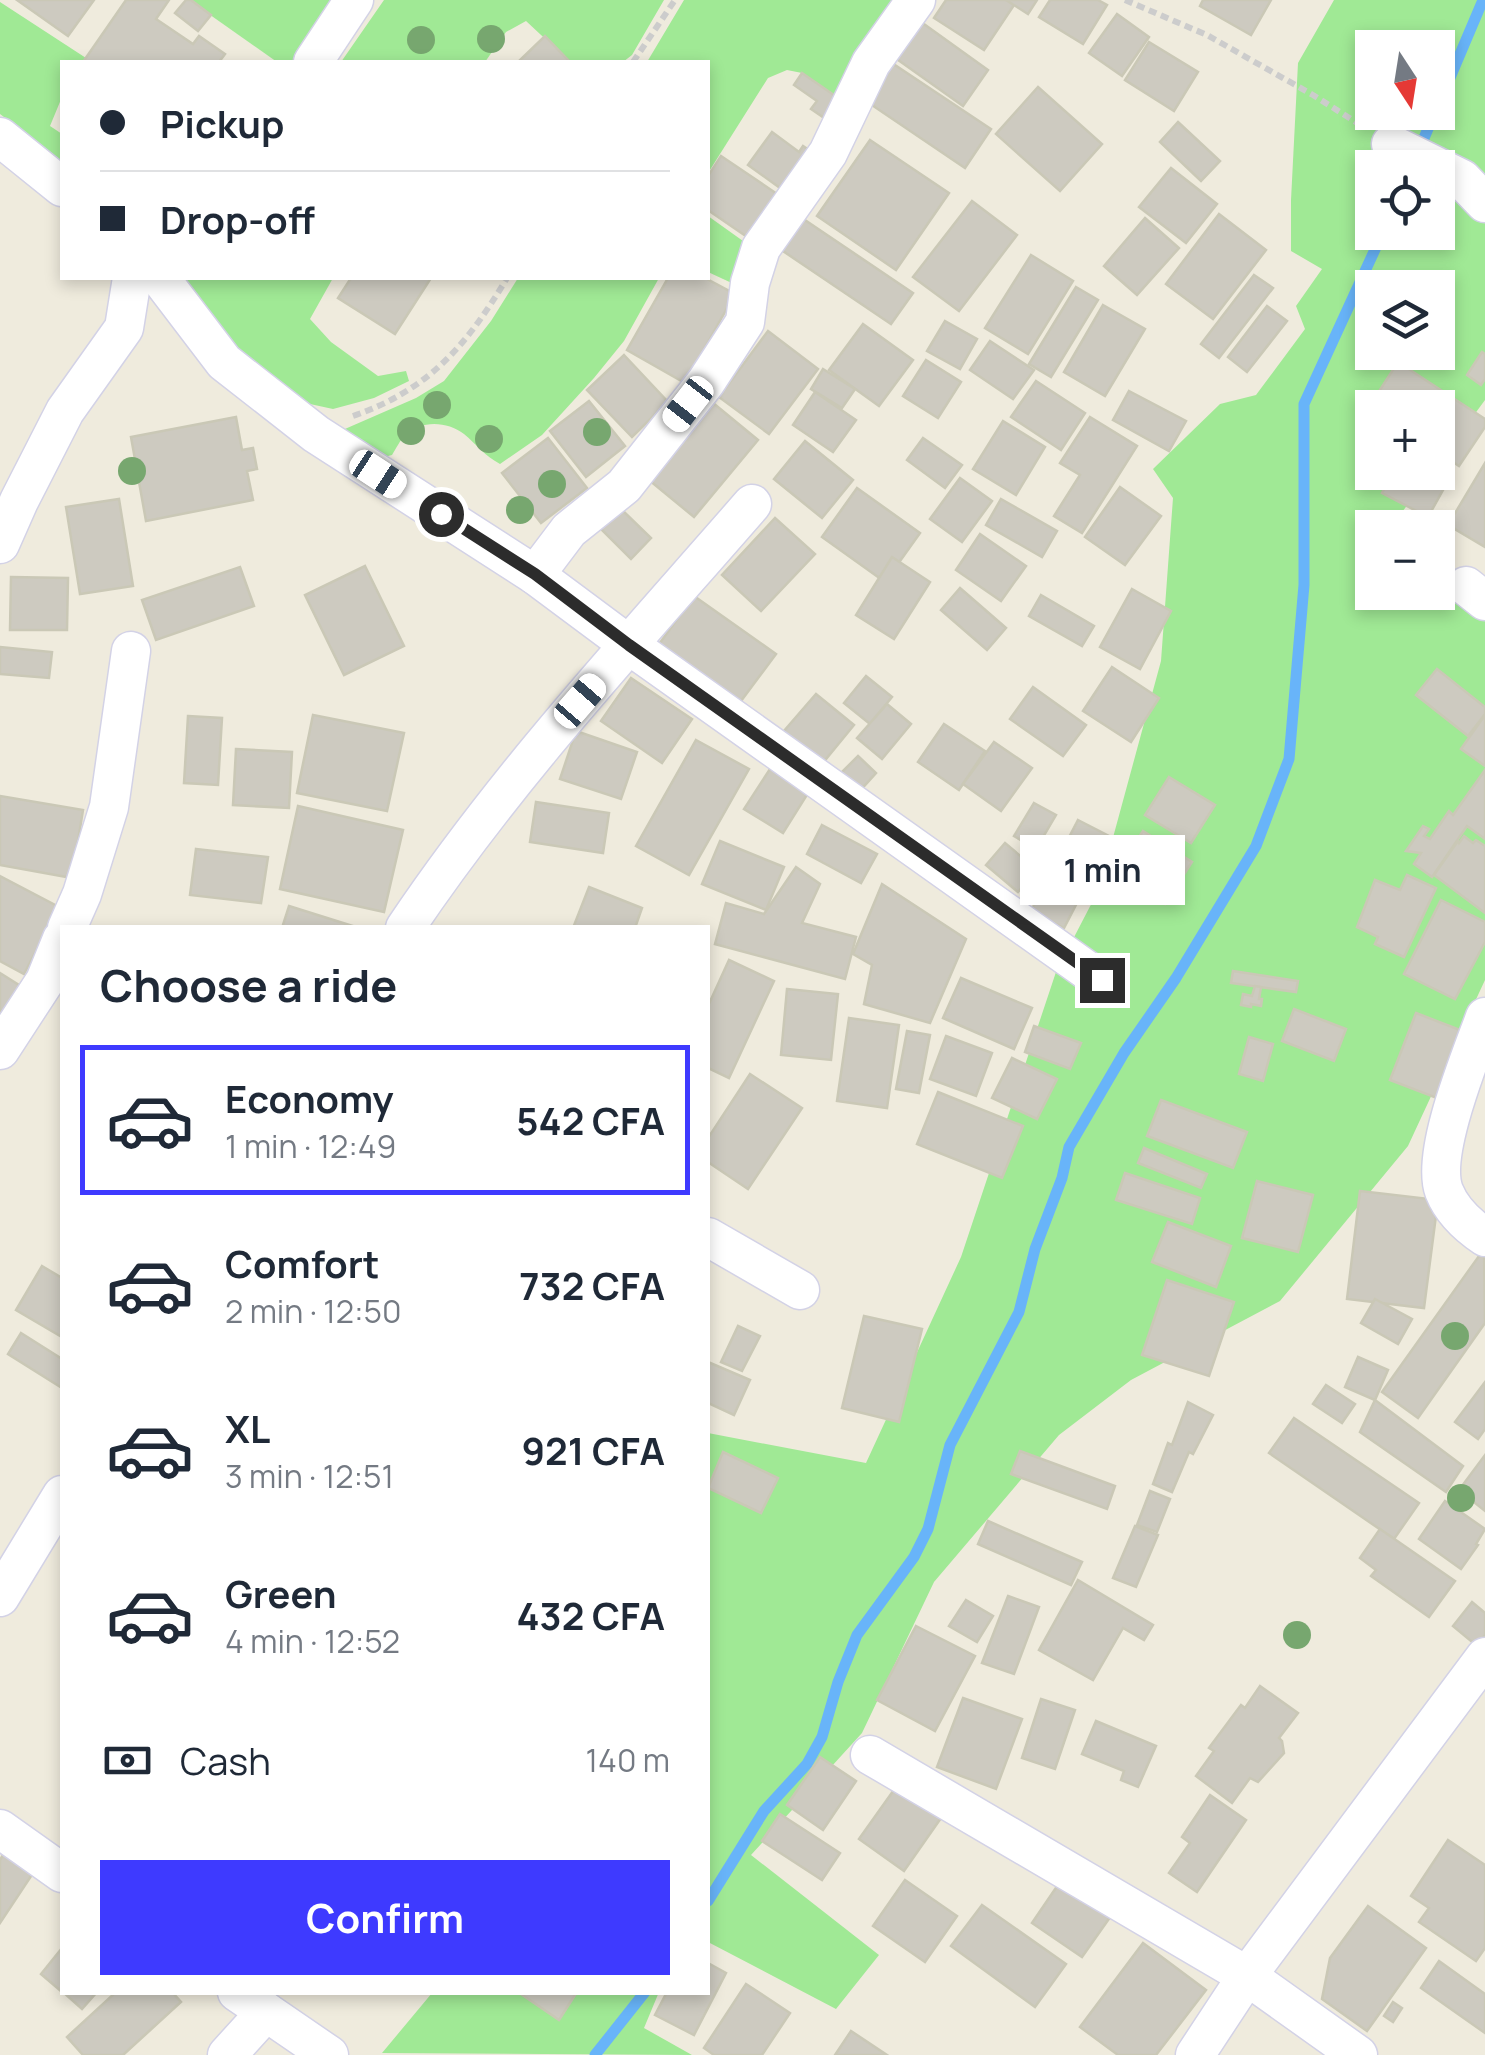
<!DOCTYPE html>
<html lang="en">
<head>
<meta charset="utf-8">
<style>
  :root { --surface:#fff; --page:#f6f6f7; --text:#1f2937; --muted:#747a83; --line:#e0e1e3; --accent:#3e3aff }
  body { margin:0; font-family:Manrope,sans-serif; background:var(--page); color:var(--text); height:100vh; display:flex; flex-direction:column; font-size:38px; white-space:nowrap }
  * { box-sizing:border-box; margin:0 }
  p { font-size:32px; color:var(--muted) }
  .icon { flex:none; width:55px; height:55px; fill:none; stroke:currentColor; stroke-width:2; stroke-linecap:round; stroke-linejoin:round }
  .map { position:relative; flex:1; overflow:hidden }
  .side { position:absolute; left:60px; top:925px; width:650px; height:1070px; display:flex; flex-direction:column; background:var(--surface); border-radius:0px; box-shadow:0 5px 15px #0003 }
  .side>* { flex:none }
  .guide { position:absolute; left:60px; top:60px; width:650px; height:220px; border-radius:0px; box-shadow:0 5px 15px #0003; display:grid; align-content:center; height:220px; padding:0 40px; background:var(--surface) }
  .needle { width:65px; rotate:168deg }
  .buttons { position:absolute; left:1355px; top:30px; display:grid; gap:20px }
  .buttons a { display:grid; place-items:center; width:100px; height:100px; border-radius:0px; background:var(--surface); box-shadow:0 5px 15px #0003; font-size:50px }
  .end { position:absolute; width:45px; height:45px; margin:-22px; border:12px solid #2c2c2c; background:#fff; box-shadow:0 0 0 5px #fff }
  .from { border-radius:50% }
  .bubble { position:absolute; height:70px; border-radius:0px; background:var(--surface); box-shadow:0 5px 15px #0003; font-size:32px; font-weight:700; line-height:70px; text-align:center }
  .car { position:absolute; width:30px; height:60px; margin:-30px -15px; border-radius:12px; box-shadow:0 0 8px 2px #0007; background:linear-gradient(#fff 24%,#345 0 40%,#fff 0 76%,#345 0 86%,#fff 0) }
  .guide b { display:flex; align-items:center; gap:35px; height:95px; font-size:38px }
  .guide b+b { border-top:2px solid var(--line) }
  .guide i { width:25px; height:25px; background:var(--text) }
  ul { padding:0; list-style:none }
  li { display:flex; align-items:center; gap:30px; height:150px; margin:0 20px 15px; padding:0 20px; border:5px solid transparent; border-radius:0px }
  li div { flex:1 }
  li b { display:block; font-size:38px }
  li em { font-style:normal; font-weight:700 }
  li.selected { border-color:var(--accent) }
  li>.icon { width:90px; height:90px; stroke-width:1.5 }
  h2 { padding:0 40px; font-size:45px; line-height:120px }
  .pay { display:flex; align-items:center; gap:25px; height:110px; padding:0 40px; font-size:38px }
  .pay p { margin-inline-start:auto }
  .action { display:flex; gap:20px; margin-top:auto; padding:20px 40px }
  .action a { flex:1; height:115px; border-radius:0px; background:var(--accent); color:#fff; font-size:40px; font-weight:700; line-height:115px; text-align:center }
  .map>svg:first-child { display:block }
  .green { fill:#a0e995; fill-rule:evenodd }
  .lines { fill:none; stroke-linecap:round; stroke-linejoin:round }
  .stream { stroke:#68b4f9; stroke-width:11 }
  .building { fill:#cdcac0; stroke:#cac8b6; stroke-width:2.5 }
  .minor-casing { stroke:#d3d2e6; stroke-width:41 }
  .path { stroke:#ccc; stroke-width:6; stroke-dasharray:8 5; stroke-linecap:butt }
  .minor { stroke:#fff; stroke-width:38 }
  .tree { fill:#77a76f }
  .route { stroke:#2c2c2c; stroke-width:12 }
</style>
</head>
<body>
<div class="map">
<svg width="1485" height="2055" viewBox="0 0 1485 2055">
  <rect width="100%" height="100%" fill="#efebdd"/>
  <g class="green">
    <path d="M189,0H347L306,62H277Z"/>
    <path d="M384,0H664L632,55L623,62H570L526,21L506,32L485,62H341Z"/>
    <path d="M684,0H900L847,104L802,73L787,70L768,78L708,173V62H647Z"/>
    <path d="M1334,0H1485V400L1438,464V408H1372V472L1431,473L1394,523L1397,527L1372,528V592H1438V570L1485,613V980L1408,1146L1280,1301L1131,1380L1059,1435L934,1582L862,1733L751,1855L879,1955L836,2009L708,1942V1433L866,1463L961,1257L1056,972L1099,889L1161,661L1173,498L1153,469L1220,404L1256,395L1305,329L1296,306L1322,269L1291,251V200L1298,63ZM1372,48H1438V112H1372ZM1372,168H1438V232H1372ZM1372,288H1438V352H1372Z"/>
    <path d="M0,2L86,58L83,62H62V97L50,126L62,134V161L0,114Z"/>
    <path d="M708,216L750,246L736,285L708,272Z"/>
    <path d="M186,278H333L310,319L331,342L378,376L406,371L409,381L374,398L333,409L310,404L219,348L175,289Z"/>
    <path d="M518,278H659L624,341L594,378L542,435L500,464C485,456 477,445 464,434C447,421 421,420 405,435C400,440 396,449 392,455L347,466L338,432L416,398L444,381L491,321Z"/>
    <path d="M659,1992L644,2028L692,2055L382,2053L432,1993Z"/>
  </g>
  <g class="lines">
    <g class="stream">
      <path d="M1438,106L1483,0"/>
      <path d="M1419,150L1435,112"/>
      <path d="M708,1901L764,1811L807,1764L822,1737L838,1682L857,1635L914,1557L928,1529L950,1445L1019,1312L1035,1249L1062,1178L1069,1147L1124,1053L1176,978L1256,846L1289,759L1304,585V404L1383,232"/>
      <path d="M595,2055L645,1992"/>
    </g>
  </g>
  <g class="building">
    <path d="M17,0H94L68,36Z"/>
    <path d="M126,0H169L156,19L193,44L199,36L225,54L219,62H83Z"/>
    <path d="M186,0H191L211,15L198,31L175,13Z"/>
    <path d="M946,0H1007L1014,5L984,50L934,18Z"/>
    <path d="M1006,0H1037L1028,14Z"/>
    <path d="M1050,0H1098L1107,5L1083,44L1039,17Z"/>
    <path d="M1203,0H1271L1251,35L1200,6Z"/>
    <path d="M910,14L988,70L963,106L884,50Z"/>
    <path d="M1117,14L1149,37L1122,76L1089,53Z"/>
    <path d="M545,36L570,62H518Z"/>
    <path d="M1149,42L1198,72L1174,111L1125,80Z"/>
    <path d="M886,59L991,129L965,168L860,97Z"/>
    <path d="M802,73L847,104L833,124L811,109L817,101L794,85Z"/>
    <path d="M1038,87L1102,144L1060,191L996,134Z"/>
    <path d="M1178,122L1220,161L1201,181L1160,142Z"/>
    <path d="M772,132L799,152L803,146L815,154L787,193L748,165Z"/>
    <path d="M870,140L949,193L896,270L817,216Z"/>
    <path d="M721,156L786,200L756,243L708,210V176Z"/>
    <path d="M1171,168L1217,204L1186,243L1139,207Z"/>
    <path d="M972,201L1017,235L959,311L913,277Z"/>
    <path d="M796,214L913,293L891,324L774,245Z"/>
    <path d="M1219,214L1266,250L1213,319L1166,284Z"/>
    <path d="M1145,218L1179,248L1137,295L1104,266Z"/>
    <path d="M1031,255L1073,281L1028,354L985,328Z"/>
    <path d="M1254,275L1273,288L1219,358L1201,344Z"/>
    <path d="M351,278H431L395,334L338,298Z"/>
    <path d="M668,278H705L735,294L685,383L627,350Z"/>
    <path d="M1076,287L1098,300L1051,377L1029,364Z"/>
    <path d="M1103,305L1145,329L1105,396L1064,372Z"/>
    <path d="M1267,306L1287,321L1247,372L1228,357Z"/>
    <path d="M945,321L977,339L960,369L927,351Z"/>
    <path d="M863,324L913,360L879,406L829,370Z"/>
    <path d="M768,331L818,369L769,434L719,397Z"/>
    <path d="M990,341L1034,370L1013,399L970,370Z"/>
    <path d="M1482,352L1485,354V379L1481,385L1467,375Z"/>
    <path d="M624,355L668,402L632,437L587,390Z"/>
    <path d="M926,360L961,382L938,418L903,396Z"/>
    <path d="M1398,362L1485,419V427L1459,466L1438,452V408H1372V409L1369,407Z"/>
    <path d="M823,369L855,389L842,408L811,389Z"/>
    <path d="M1036,381L1085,413L1061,450L1011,417Z"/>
    <path d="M1129,391L1186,421L1169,451L1113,420Z"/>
    <path d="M815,392L856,420L833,452L793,425Z"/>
    <path d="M707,398L758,440L694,517L643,475Z"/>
    <path d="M589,401L625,446L586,477L550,431Z"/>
    <path d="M236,417L242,450L253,448L257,469L247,471L253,500L146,521L131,437Z"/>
    <path d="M1090,417L1137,446L1082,533L1054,516L1080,475L1060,463Z"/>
    <path d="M1003,421L1045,447L1016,495L973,469Z"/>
    <path d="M548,438L587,488L541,523L502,473Z"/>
    <path d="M923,438L962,465L945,488L907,460Z"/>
    <path d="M805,441L853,480L822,518L774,479Z"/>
    <path d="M1485,463V547L1448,525Z"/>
    <path d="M1438,464L1453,472L1428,517L1382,493L1393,472H1438Z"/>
    <path d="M960,478L992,501L962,542L930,519Z"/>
    <path d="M1120,487L1161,516L1125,565L1085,537Z"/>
    <path d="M857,488L920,533L885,582L822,537Z"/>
    <path d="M119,499L133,586L80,594L66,507Z"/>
    <path d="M1001,499L1057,531L1042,557L986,525Z"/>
    <path d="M619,507L651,538L631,559L599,527Z"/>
    <path d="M775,518L815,554L761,611L722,575Z"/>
    <path d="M980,534L1026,566L1001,601L956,570Z"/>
    <path d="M892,557L930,582L894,639L856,615Z"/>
    <path d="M365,566L404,646L344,675L305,595Z"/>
    <path d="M240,567L254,606L156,640L142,600Z"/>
    <path d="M11,577L68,578L67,630H10Z"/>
    <path d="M960,588L1006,628L987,650L941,610Z"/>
    <path d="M1132,589L1171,611L1140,669L1100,647Z"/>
    <path d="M1041,595L1094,626L1082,646L1029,616Z"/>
    <path d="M694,596L776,654L738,705L657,647Z"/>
    <path d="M0,647L52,652L49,678L0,674Z"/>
    <path d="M1112,667L1159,698L1131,742L1083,711Z"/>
    <path d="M1437,669L1485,707V714L1468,736L1416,695Z"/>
    <path d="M866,676L892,697L870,724L844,703Z"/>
    <path d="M631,678L692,719L662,763L601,721Z"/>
    <path d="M1033,687L1086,725L1063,756L1010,719Z"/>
    <path d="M816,694L854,725L822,764L783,732Z"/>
    <path d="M887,704L911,724L882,759L857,738Z"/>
    <path d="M313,715L404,733L387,811L297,793Z"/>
    <path d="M1485,715V766L1461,749Z"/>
    <path d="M188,716L222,718L218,785L184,783Z"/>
    <path d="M944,724L985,751L959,790L918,762Z"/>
    <path d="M576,731L637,752L621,799L560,779Z"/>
    <path d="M696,740L749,769L689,875L636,846Z"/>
    <path d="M994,742L1032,768L1001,811L963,784Z"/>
    <path d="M236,749L292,752L289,808L233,805Z"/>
    <path d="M858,756L876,773L858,793L839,775Z"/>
    <path d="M772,766L810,790L783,833L744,809Z"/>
    <path d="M1485,770V839L1467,826L1432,877L1414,864L1421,853L1406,851L1423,826L1429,829L1424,836L1430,839L1449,811L1453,815Z"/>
    <path d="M1169,777L1215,805L1191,843L1145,815Z"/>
    <path d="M0,796L83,810L72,878L0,865Z"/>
    <path d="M536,802L609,813L603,853L530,842Z"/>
    <path d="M1034,803L1056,815L1036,849L1014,836Z"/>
    <path d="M298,806L403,830L384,912L280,889Z"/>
    <path d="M1078,820L1111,837L1064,928L1031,911Z"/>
    <path d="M822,825L877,854L861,883L807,854Z"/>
    <path d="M1143,831L1192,862L1165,904L1115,873Z"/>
    <path d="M1464,836L1473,843L1476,840L1485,846V913L1434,875L1458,841L1459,843Z"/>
    <path d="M720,841L784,867L766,910L702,884Z"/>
    <path d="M1005,843L1037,870L1018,892L986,865Z"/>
    <path d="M196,849L268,857L261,903L190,895Z"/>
    <path d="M796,867L820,884L802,923L856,937L845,979L715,944L726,903L764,914Z"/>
    <path d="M1407,875L1436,888L1404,957L1375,944L1378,937L1357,927L1375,880L1400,890Z"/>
    <path d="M0,876L59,907L24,974L0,961Z"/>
    <path d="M882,884L966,939L930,1023L864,1004L872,965L853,954Z"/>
    <path d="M589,887L642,908L635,928H573Z"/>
    <path d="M1441,900L1485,922V942L1455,999L1404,974Z"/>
    <path d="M289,906L359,928H282Z"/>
    <path d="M729,960L774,981L729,1078L708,1068V1006Z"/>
    <path d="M1233,971L1298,981L1296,992L1231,983Z"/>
    <path d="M0,973L22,987L0,1021Z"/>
    <path d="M961,978L1032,1008L1014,1049L943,1018Z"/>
    <path d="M1255,986L1261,987L1259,999H1262L1261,1006L1251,1004V1007L1241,1005L1243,994L1252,996Z"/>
    <path d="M787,989L838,994L831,1060L781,1055Z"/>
    <path d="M1294,1009L1346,1029L1334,1061L1282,1041Z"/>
    <path d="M1416,1013L1473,1035L1447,1102L1390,1080Z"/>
    <path d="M849,1018L899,1025L887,1108L837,1101Z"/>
    <path d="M1034,1026L1081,1043L1070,1069L1025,1052Z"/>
    <path d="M907,1031L930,1035L919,1093L896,1089Z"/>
    <path d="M946,1036L992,1053L976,1096L930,1079Z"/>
    <path d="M1249,1037L1273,1044L1263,1081L1239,1074Z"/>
    <path d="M1012,1058L1057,1079L1037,1119L992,1098Z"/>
    <path d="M750,1074L802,1108L748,1189L708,1162V1138Z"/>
    <path d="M938,1092L1023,1126L1002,1178L917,1144Z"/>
    <path d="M1161,1100L1247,1132L1233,1168L1147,1136Z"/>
    <path d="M1144,1148L1207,1174L1201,1188L1138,1163Z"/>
    <path d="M1125,1173L1200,1198L1192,1224L1116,1200Z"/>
    <path d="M1257,1181L1313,1195L1298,1252L1242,1238Z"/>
    <path d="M1360,1191L1438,1200L1424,1308L1347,1299Z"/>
    <path d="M1168,1222L1231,1246L1216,1287L1152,1262Z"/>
    <path d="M1484,1249L1485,1323L1418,1418L1382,1392Z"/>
    <path d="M42,1266L62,1278V1337L16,1310Z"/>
    <path d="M1167,1280L1234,1302L1209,1376L1142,1355Z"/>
    <path d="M1375,1299L1412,1319L1398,1344L1361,1323Z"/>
    <path d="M864,1316L922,1329L899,1422L842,1408Z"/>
    <path d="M738,1326L760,1336L742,1371L721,1362Z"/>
    <path d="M21,1333L62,1359V1388L8,1354Z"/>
    <path d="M1358,1357L1388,1370L1375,1400L1345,1387Z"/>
    <path d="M708,1362L750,1380L734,1415L708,1403Z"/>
    <path d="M1485,1382V1429L1478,1439L1455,1422Z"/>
    <path d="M1326,1385L1355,1404L1342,1423L1313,1404Z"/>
    <path d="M1375,1400L1463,1466L1446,1492L1360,1432Z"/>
    <path d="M1188,1402L1213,1415L1193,1454L1189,1452L1172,1492L1153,1484L1168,1443L1172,1445Z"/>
    <path d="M1294,1418L1419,1503L1394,1539L1269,1453Z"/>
    <path d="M1020,1451L1115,1486L1107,1509L1011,1474Z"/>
    <path d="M723,1452L778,1478L761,1513L708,1488Z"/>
    <path d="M1485,1455V1511L1459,1490Z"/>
    <path d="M1150,1491L1170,1499L1157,1532L1137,1525Z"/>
    <path d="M1445,1501L1485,1529L1476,1544L1478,1545L1461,1569L1419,1539Z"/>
    <path d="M988,1521L1082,1562L1071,1585L978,1544Z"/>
    <path d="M1135,1526L1158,1535L1136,1587L1113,1578Z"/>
    <path d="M1380,1529L1455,1581L1429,1617L1371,1576L1376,1570L1360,1558Z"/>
    <path d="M1078,1580L1153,1625L1144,1640L1123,1628L1093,1680L1039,1650Z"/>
    <path d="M1008,1596L1039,1607L1014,1674L982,1663Z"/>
    <path d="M966,1600L993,1616L977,1642L949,1626Z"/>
    <path d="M1472,1602L1485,1613V1635L1477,1646L1453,1626Z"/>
    <path d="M916,1626L975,1656L935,1731L877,1700Z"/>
    <path d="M1260,1686L1298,1713L1279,1738L1282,1741L1284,1753L1258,1782L1250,1778L1232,1803L1196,1776L1214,1751L1209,1748L1241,1705L1245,1708Z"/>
    <path d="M963,1698L1022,1719L996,1789L937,1767Z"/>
    <path d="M1041,1699L1075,1710L1055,1769L1022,1758Z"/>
    <path d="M1096,1721L1156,1746L1138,1787L1121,1780L1124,1771L1082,1754Z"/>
    <path d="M820,1757L856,1781L823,1830L787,1805Z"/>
    <path d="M896,1787L941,1818L904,1871L859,1839Z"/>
    <path d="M1210,1795L1246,1820L1197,1892L1169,1873L1190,1843L1182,1837Z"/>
    <path d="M780,1814L840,1853L822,1880L762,1841Z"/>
    <path d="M1448,1840L1485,1865V1948L1476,1961L1419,1922L1429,1908L1411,1896Z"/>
    <path d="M7,1848L37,1867L0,1923V1860Z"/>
    <path d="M1062,1879L1113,1913L1082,1957L1032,1923Z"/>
    <path d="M905,1880L957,1916L925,1962L873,1926Z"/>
    <path d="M982,1905L1066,1964L1035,2007L951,1946Z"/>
    <path d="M1368,1906L1426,1948L1367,2031L1322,1999L1330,1958Z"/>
    <path d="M1143,1943L1206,1990L1156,2055H1118L1080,2027Z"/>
    <path d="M62,1948V1992L41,1974Z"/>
    <path d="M1439,1961L1485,1994V2033L1421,1988Z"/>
    <path d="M708,1963L726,1973L694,2035L655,2015L667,1992H708Z"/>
    <path d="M746,1984L790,2013L762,2055H714L704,2048Z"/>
    <path d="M63,1992H97L82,2009Z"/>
    <path d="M116,1992H172L181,2002L123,2055H83L67,2037Z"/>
    <path d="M518,1992H577L559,2020Z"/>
    <path d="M1393,2002L1402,2008L1393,2022L1384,2016Z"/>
    <path d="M851,2031L887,2055H835Z"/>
  </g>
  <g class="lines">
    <defs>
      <g id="minor">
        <path d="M313,62L354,0"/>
        <path d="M0,137L62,187"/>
        <path d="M1391,144L1462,179L1485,203"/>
        <path d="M160,278L224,362L316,434L535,575L629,645L1102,981"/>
        <path d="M0,544L19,501L65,411L124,328L132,278"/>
        <path d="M535,575L569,530L624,486L706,382L745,322L750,283L761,248L828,153L871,63L916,0"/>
        <path d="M1466,586L1485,601"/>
        <path d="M67,928L82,894L109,807L131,651"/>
        <path d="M405,928C507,776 632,642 752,504"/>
        <path d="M1485,1017C1471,1056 1430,1153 1444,1191C1452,1211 1467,1225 1485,1237"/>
        <path d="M0,1050L45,981L62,939"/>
        <path d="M708,1237L800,1290"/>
        <path d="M0,1597L62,1495"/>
        <path d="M870,1755L1247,1976L1358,2055"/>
        <path d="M0,1829L62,1873"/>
        <path d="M237,1992L329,2055"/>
        <path d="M227,2055L266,2012"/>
        <path d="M1195,2055L1247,1976L1485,1657"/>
      </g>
    </defs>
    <use href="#minor" class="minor-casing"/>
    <g class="path">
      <path d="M1125,0L1207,35L1313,95L1362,126"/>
      <path d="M633,62L675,0"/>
      <path d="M353,416C429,390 467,345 507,278"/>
    </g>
    <use href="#minor" class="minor"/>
  </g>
  <g class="tree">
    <circle cx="491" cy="39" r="14"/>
    <circle cx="421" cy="40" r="14"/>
    <circle cx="437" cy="405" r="14"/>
    <circle cx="411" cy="431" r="14"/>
    <circle cx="597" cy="432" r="14"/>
    <circle cx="489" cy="439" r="14"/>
    <circle cx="132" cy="471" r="14"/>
    <circle cx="552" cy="484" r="14"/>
    <circle cx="520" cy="510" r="14"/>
    <circle cx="1455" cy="1336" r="14"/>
    <circle cx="1461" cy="1498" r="14"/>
    <circle cx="1297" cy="1635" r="14"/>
  </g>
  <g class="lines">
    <path class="route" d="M441,514L535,574L629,645L1102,980"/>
  </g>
</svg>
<div class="buttons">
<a><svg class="needle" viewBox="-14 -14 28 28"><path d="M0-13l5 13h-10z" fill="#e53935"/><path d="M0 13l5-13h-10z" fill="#747a83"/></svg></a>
<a><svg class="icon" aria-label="locate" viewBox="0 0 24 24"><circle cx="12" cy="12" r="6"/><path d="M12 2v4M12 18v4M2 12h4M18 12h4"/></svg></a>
<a><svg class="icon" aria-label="layers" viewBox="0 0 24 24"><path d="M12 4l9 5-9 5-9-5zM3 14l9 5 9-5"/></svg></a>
<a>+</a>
<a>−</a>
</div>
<i class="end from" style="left:441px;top:514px"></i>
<i class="end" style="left:1102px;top:980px"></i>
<div class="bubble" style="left:1020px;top:835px;width:165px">1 min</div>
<i class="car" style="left:688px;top:404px;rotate:218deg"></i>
<i class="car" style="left:378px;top:474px;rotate:123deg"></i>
<i class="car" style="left:580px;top:701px;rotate:41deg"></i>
<div class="guide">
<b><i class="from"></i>Pickup</b>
<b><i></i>Drop-off</b>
</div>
<section class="side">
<h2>Choose a ride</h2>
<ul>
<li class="selected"><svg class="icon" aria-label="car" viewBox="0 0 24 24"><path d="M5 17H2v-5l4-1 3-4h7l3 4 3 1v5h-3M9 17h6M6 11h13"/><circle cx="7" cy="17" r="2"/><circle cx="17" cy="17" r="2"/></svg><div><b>Economy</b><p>1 min · 12:49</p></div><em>542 CFA</em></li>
<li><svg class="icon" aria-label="car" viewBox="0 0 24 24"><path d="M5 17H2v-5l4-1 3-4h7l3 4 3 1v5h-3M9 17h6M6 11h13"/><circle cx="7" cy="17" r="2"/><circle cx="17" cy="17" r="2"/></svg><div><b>Comfort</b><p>2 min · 12:50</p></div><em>732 CFA</em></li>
<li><svg class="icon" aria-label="car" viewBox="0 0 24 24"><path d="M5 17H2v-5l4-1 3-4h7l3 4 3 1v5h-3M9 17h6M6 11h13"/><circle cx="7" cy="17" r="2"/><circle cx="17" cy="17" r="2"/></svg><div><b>XL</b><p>3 min · 12:51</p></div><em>921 CFA</em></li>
<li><svg class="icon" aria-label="car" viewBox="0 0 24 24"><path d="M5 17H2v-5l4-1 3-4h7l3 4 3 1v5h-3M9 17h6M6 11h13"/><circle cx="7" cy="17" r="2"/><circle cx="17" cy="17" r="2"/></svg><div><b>Green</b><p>4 min · 12:52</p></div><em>432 CFA</em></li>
</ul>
<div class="pay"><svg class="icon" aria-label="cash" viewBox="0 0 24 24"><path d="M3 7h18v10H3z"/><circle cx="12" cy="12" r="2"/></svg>Cash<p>140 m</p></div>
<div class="action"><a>Confirm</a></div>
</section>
</div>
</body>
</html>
